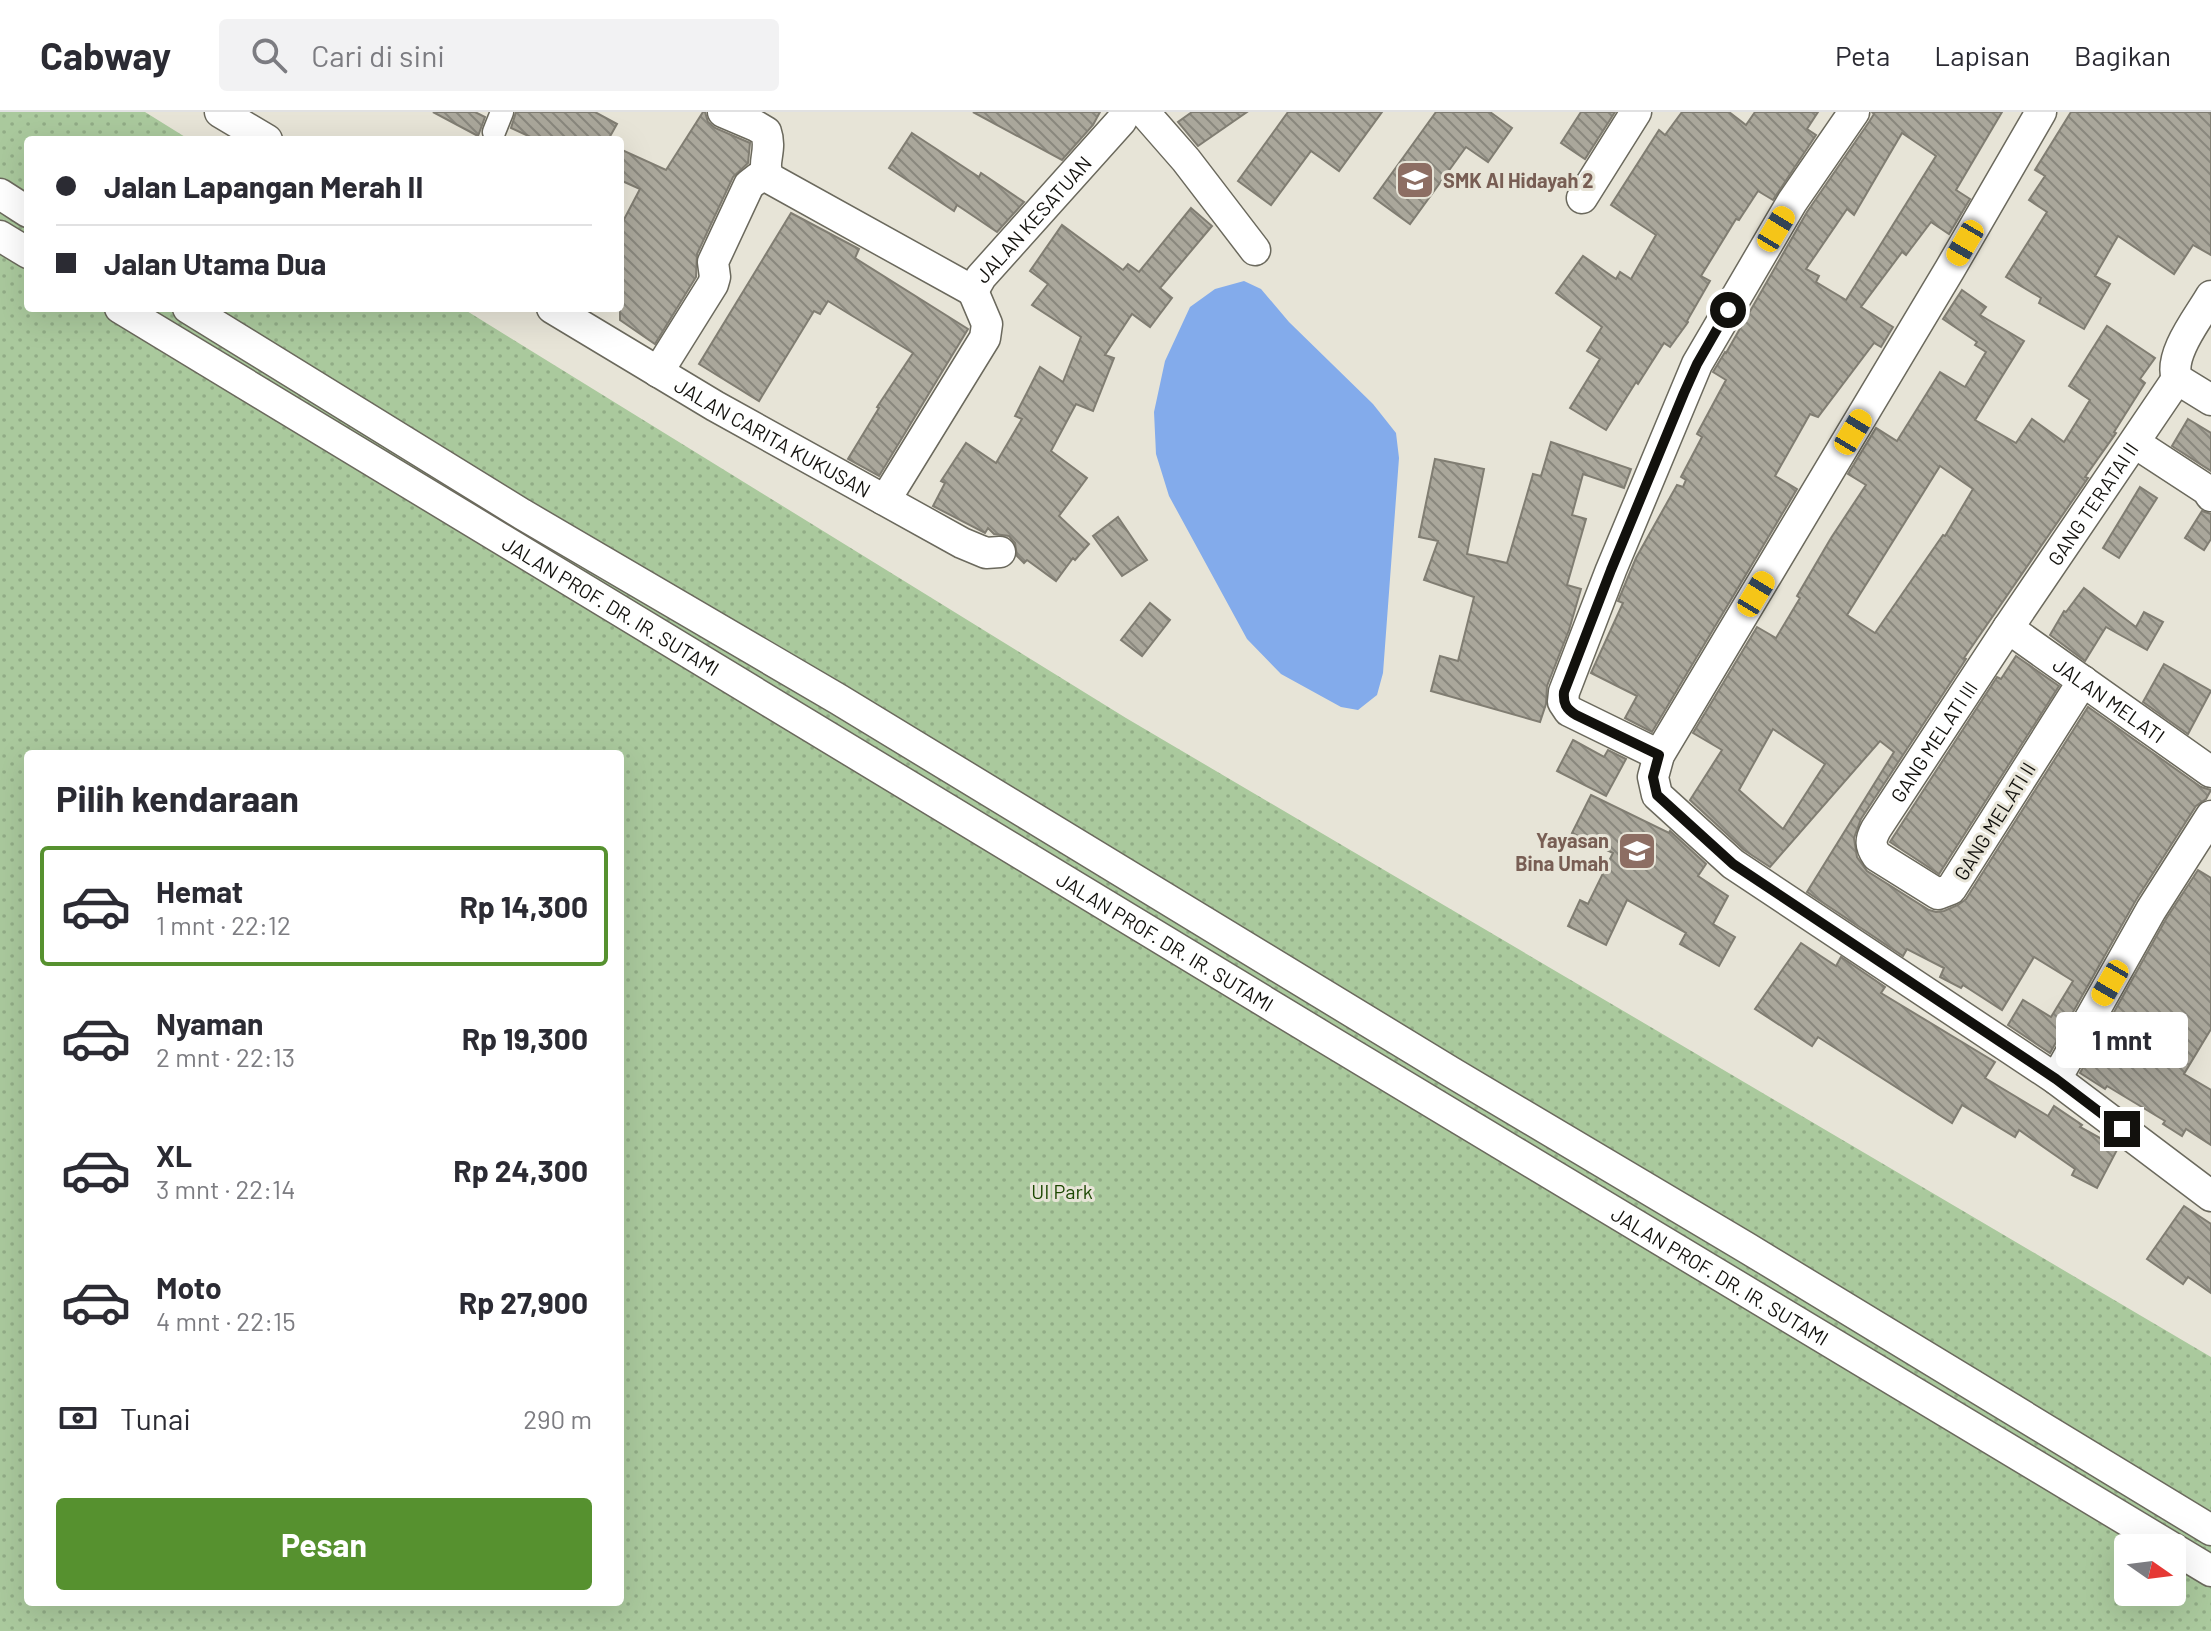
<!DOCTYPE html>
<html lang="id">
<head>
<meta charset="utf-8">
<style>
  :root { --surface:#fff; --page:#f2f2f3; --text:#2b2b33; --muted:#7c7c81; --line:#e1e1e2; --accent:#56912f }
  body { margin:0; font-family:Barlow,sans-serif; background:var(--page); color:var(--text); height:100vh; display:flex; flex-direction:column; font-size:30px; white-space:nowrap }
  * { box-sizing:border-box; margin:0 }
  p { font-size:26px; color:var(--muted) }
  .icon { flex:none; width:44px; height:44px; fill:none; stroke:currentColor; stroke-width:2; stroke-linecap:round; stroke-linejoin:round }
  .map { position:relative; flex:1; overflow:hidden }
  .side { position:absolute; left:24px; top:638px; width:600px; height:856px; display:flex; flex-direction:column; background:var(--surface); border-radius:8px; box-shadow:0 8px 32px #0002 }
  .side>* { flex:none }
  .guide { position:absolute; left:24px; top:24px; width:600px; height:176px; border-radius:8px; box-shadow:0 8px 32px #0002; display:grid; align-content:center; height:176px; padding:0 32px; background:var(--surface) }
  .needle { width:52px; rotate:104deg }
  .buttons { position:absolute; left:2114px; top:1422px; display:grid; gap:16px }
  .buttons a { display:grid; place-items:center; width:72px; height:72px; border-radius:8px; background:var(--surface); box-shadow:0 8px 32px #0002; font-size:40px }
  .end { position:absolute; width:36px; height:36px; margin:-18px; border:10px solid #12110d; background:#fff; box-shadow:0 0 0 4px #fff }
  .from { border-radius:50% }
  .bubble { position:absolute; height:56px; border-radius:8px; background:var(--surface); box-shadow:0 8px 32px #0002; font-size:26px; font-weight:700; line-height:56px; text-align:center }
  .car { position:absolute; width:24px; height:48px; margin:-24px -12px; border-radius:10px; box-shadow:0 0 6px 2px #0007; background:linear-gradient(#f5c518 24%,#345 0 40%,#f5c518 0 76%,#345 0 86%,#f5c518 0) }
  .guide b { display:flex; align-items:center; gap:28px; height:76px; font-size:30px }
  .guide b+b { border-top:2px solid var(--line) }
  .guide i { width:20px; height:20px; background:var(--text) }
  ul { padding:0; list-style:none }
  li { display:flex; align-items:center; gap:24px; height:120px; margin:0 16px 12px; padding:0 16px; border:4px solid transparent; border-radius:8px }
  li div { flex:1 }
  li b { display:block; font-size:30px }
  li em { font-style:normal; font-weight:700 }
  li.on { border-color:var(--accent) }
  li>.icon { width:72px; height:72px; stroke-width:1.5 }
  h2 { padding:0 32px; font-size:36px; line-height:96px }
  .pay { display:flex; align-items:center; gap:20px; height:88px; padding:0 32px; font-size:30px }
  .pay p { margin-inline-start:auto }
  .button { display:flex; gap:16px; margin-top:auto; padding:16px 32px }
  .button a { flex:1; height:92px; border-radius:8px; background:var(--accent); color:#fff; font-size:32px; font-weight:700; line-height:92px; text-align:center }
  header { display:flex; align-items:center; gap:48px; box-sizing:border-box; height:112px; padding:0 40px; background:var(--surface); border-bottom:2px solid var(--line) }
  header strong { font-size:38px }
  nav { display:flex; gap:44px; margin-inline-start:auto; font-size:28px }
  .search { width:560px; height:72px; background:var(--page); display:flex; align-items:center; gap:20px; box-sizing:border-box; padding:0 28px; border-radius:8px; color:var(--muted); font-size:30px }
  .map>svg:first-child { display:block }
  .park { fill:url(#park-dots); fill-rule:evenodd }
  .water { fill:#83abeb }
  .building { fill:url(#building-back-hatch); stroke:#807d72; stroke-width:2; fill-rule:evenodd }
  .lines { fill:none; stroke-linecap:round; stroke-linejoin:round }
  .pedestrian-casing { stroke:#6b695d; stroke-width:25 }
  .minor-casing { stroke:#6b695d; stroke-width:33 }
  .pedestrian { stroke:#fff; stroke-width:22 }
  .minor { stroke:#fff; stroke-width:30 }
  .route { stroke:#12110d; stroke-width:10 }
  .labels { text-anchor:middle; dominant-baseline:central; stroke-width:6; stroke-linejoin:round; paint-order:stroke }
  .education-label { font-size:20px; font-weight:bold; fill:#785e54; stroke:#e7e4d7; text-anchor:start }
  .street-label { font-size:20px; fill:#12110d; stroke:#e7e4d7 }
  .park-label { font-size:20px; fill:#1c4700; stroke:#e7e4d7 }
</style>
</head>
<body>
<header>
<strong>Cabway</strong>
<div class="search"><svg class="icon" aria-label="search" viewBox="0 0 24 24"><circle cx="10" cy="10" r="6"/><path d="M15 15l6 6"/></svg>Cari di sini</div>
<nav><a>Peta</a><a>Lapisan</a><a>Bagikan</a></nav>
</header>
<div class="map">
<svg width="2211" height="1519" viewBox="0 0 2211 1519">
  <defs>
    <pattern id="park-dots" width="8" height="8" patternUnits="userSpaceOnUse" patternTransform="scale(2)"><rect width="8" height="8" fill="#aac99d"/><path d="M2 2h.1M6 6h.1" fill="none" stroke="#91ac86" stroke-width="1.8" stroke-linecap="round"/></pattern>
    <pattern id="building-back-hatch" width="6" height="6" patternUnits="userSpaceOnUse" patternTransform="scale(2)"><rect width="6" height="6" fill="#aaa79b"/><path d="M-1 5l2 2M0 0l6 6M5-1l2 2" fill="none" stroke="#89877d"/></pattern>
  </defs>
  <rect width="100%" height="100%" fill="#e7e4d7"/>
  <path class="park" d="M0,0H145L190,28H28V196H462L1126,606L2211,1245V1519H0ZM28,642H620V1490H28ZM2128,1436H2172V1480H2128Z"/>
  <path class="water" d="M1244,169L1261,177L1289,210L1373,292L1396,321L1399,346L1383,561L1377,583L1358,598L1341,595L1281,562L1247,527L1169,384L1156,342L1154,300L1165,249L1190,195L1215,177Z"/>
  <g class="building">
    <path d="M433,0H475L485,5L478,24Z"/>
    <path d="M516,0H595L617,12L608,28H537L511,16Z"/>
    <path d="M703,0H705L708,10L715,16L750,31L748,51L733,65L697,142L696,165L655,232L620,208V115L640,77L620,68V37L666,58Z"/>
    <path d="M973,0H1100L1093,13L1062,48Z"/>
    <path d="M1192,0H1247L1198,34L1178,10Z"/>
    <path d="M1288,0H1382L1339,59L1311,39L1271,93L1238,69Z"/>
    <path d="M1436,0H1490L1512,16L1488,50L1466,35L1410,112L1374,86Z"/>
    <path d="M1581,0H1615L1585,47L1561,31Z"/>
    <path d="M1682,0H1729L1746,13L1755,0H1818L1807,17L1816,23L1773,88L1758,79L1739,108L1736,107L1701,164L1710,169L1687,209L1688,210L1670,235L1664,231L1638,272L1636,270L1606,318L1570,296L1600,247L1587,239L1602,215L1556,181L1583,144L1616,167L1620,160L1631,167L1656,123L1611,93L1659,18L1665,23Z"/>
    <path d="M1872,0H2002L1956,78L1970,87L1949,122L1931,110L1906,143L1902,140L1861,195L1893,215L1881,235L1874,231L1818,305L1810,302L1775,364L1797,377L1652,620L1625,606L1637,584L1591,561L1623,491L1618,489L1636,446L1677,373L1683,375L1686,368L1681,365L1702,325L1697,322L1726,268L1713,260L1725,240L1726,241L1807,100L1869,10L1874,2ZM1902,21L1936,44L1846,188L1816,170L1819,164L1806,157L1847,97L1854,103Z"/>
    <path d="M2071,0H2211V143L2193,133L2174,162L2118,124L2095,164L2110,172L2084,217L2039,191L2041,186L2006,165L2047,100L2029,88L2045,64L2035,58Z"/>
    <path d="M912,21L979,65L981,61L1024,90L997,120L957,93L954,99L889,56Z"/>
    <path d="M1191,96L1212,114L1160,176L1172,186L1150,215L1132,202L1105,243L1114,246L1093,299L1076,292L1051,339L1087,366L1059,404L1089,432L1075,448L1073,446L1056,469L1027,448L1024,451L1017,444L1015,431L1009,424L994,422L988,416L985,421L933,394L945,371L941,369L966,331L996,351L1022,307L1015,304L1040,255L1063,270L1081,225L1032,193L1048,172L1030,159L1062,113L1123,158L1128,152L1139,160Z"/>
    <path d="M791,101L859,137L855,146L968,217L879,364L848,347L879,296L877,295L913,241L828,189L820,202L814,199L759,289L699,252Z"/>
    <path d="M1962,178L1986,195L1980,203L2024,229L1975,308L2016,331L2032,307L2064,330L2090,288L2069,274L2107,214L2155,246L2140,267L2145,271L2114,320L2116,321L2085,365L2088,366L1964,546L1966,547L1861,707L1854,726L1857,745L1867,759L1929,798L1936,800L1944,799L1958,793L1966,787L2088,595L2201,675L2211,678L2206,687L2196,694L2136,788L2050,941L2008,913L2023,888L2051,905L2073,869L2034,845L2002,898L1963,873L1961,876L1940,865L1944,856L1907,837L1903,844L1807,780L1894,640L1880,629L1770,755L1744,738L1690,688L1722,638L1693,621L1757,515L1776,526L1800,486L1797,484L1831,426L1866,373L1848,362L1876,316L1897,329L1940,260L1965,275L1986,240L1975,233L1977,230L1943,207ZM1940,354L1973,377L1945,424L1943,423L1875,521L1847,503ZM1773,617L1825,652L1783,717L1739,678Z"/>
    <path d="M2188,307L2211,321V359L2172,334Z"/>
    <path d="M1551,330L1631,357L1624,376L1583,362L1572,403L1586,407L1567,473L1581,477L1569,518L1547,574L1546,592L1540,610L1431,579L1440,544L1458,549L1474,485L1424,468L1438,429L1419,425L1435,347L1484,357L1467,442L1507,451L1533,362L1541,364Z"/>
    <path d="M2140,375L2157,386L2119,446L2103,436Z"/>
    <path d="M2202,399L2211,402V427L2204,438L2185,426Z"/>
    <path d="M1118,405L1147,448L1122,464L1093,424Z"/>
    <path d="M2084,476L2136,515L2144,500L2163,510L2147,538L2106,515L2085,549L2050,523L2064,499L2066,500Z"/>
    <path d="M1150,491L1170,508L1142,544L1121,528Z"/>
    <path d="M2016,544L2059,574L1939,762L1890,730L1997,565L2001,567Z"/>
    <path d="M2164,552L2211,579L2188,622L2143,590Z"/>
    <path d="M1573,628L1604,645L1608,638L1626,647L1606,684L1557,659Z"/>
    <path d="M1591,683L1669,721L1670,719L1706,752L1698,764L1728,784L1713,812L1735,825L1719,854L1680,832L1686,821L1627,788L1606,833L1568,814L1580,788L1588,792L1613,741L1572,721Z"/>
    <path d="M2198,758L2211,766V917L2184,962L2211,978V1033L2186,1017L2182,1024L2163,1012L2165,1009L2107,974L2105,977L2080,961L2166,807Z"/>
    <path d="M1801,831L1836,854L1841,845L1885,875L1881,881L1995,950L1985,966L2048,1004L2054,994L2082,1013L2080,1015L2118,1036L2097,1076L2072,1063L2075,1057L2019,1018L2015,1025L1962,993L1952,1011L1818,925L1812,934L1755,897Z"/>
    <path d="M2184,1094L2211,1112V1181L2188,1165L2183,1172L2147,1147Z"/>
  </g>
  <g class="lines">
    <defs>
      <path id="pedestrian" d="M494,20L502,0"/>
      <g id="minor">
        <path d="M220,0L267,28"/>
        <path d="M723,0L756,14L766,20C773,40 759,53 771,67L973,179"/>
        <path d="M1144,0L1186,48L1255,138"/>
        <path d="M2041,0L1950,157L1659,643L1653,665L1657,683L1733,752L2056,967L2211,1084"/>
        <path d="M0,82L28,100"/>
        <path d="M1582,86L1636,0"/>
        <path d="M0,124L28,141"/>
        <path id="s1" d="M973,179L981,165L1121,9L1126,0"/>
        <path id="s2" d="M120,196L1325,926L2211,1459"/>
        <path d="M188,196L522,402L838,587L1451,960L1747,1136L2211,1418"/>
        <path id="s3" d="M552,196L715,294L962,431L986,441L1000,440"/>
        <path d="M658,260L713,172L715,165L713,150L749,73L758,66L766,63"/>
        <path d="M2177,267C2168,243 2199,205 2211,184"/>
        <path d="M2177,267L2211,288"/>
        <path d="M2135,331L2207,378L2211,384"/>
        <path d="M883,387L892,377L985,226L987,212L973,179"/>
        <path id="s4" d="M2008,516L2211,660"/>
        <path id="s5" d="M2083,569L1951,777L1938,782L1877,744C1870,734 1870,728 1876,717L2008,516L2177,267"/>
        <path d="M1659,643L1569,599L1563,590L1564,580L1611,458L1697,252L1792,90L1854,0"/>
        <path d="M2056,967L2151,798L2211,704"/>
      </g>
    </defs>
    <use href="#pedestrian" class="pedestrian-casing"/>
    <use href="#minor" class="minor-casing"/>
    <use href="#pedestrian" class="pedestrian"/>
    <use href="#minor" class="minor"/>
  </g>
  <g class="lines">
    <path class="route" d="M1728,198L1697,252L1684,281L1611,458L1564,580C1563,591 1566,597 1576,603L1659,643L1653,665L1657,683L1733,752L2056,967L2122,1017"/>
  </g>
  <defs>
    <symbol id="school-square" viewBox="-11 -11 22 22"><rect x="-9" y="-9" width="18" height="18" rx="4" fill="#8d6e63" stroke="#e7e4d7"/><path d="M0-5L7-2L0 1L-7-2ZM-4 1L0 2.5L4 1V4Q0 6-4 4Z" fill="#fff"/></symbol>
  </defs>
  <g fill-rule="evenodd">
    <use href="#school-square" x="1393" y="46" width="44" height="44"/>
    <use href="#school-square" x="1615" y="717" width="44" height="44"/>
  </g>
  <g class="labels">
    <g class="education-label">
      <text x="1443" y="68">SMK Al Hidayah 2</text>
      <text x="1609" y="728" text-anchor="end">Yayasan<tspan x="1609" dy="23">Bina Umah</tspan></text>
    </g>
    <g class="street-label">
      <text stroke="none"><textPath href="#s1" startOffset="94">JALAN KESATUAN</textPath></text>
      <text stroke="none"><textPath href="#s3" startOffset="256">JALAN CARITA KUKUSAN</textPath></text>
      <text stroke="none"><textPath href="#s5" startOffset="752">GANG TERATAI II</textPath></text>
      <text stroke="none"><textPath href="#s2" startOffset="574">JALAN PROF. DR. IR. SUTAMI</textPath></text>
      <text stroke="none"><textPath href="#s4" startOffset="124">JALAN MELATI</textPath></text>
      <text stroke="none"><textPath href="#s5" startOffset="466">GANG MELATI III</textPath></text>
      <text transform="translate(1994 709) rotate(-58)">GANG MELATI II</text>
      <text stroke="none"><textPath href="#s2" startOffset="1222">JALAN PROF. DR. IR. SUTAMI</textPath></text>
      <text stroke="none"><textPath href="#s2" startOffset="1870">JALAN PROF. DR. IR. SUTAMI</textPath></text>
    </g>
    <g class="park-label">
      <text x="1062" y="1079">UI Park</text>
    </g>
  </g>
</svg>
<div class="buttons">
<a><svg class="needle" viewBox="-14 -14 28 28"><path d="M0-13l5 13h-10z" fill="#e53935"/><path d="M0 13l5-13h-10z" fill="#7c7c81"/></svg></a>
</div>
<i class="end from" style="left:1728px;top:198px"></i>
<i class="end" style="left:2122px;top:1017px"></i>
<div class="bubble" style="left:2056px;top:900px;width:132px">1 mnt</div>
<i class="car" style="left:1776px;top:117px;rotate:31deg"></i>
<i class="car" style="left:1965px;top:131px;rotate:210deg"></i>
<i class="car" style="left:1853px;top:320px;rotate:31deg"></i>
<i class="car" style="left:1756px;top:482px;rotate:31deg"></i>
<i class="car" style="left:2110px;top:871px;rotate:210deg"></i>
<div class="guide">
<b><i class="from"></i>Jalan Lapangan Merah II</b>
<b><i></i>Jalan Utama Dua</b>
</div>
<section class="side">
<h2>Pilih kendaraan</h2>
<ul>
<li class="on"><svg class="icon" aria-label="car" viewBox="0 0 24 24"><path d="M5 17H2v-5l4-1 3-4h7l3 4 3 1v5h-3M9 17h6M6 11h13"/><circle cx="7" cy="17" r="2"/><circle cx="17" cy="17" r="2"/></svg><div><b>Hemat</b><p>1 mnt · 22:12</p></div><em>Rp 14,300</em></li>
<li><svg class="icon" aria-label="car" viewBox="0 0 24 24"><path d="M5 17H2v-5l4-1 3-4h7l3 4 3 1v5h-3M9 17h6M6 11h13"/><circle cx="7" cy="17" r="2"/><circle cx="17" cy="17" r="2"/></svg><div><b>Nyaman</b><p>2 mnt · 22:13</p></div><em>Rp 19,300</em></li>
<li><svg class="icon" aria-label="car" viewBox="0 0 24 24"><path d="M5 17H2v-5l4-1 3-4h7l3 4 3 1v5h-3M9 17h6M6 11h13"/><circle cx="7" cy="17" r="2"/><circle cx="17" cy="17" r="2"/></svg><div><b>XL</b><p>3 mnt · 22:14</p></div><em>Rp 24,300</em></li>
<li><svg class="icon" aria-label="car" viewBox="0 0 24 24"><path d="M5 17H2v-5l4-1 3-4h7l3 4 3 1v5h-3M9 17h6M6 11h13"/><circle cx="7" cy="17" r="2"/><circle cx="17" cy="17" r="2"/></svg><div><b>Moto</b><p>4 mnt · 22:15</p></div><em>Rp 27,900</em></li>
</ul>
<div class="pay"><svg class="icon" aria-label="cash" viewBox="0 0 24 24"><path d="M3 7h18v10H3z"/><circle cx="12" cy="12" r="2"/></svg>Tunai<p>290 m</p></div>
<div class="button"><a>Pesan</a></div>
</section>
</div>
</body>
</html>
